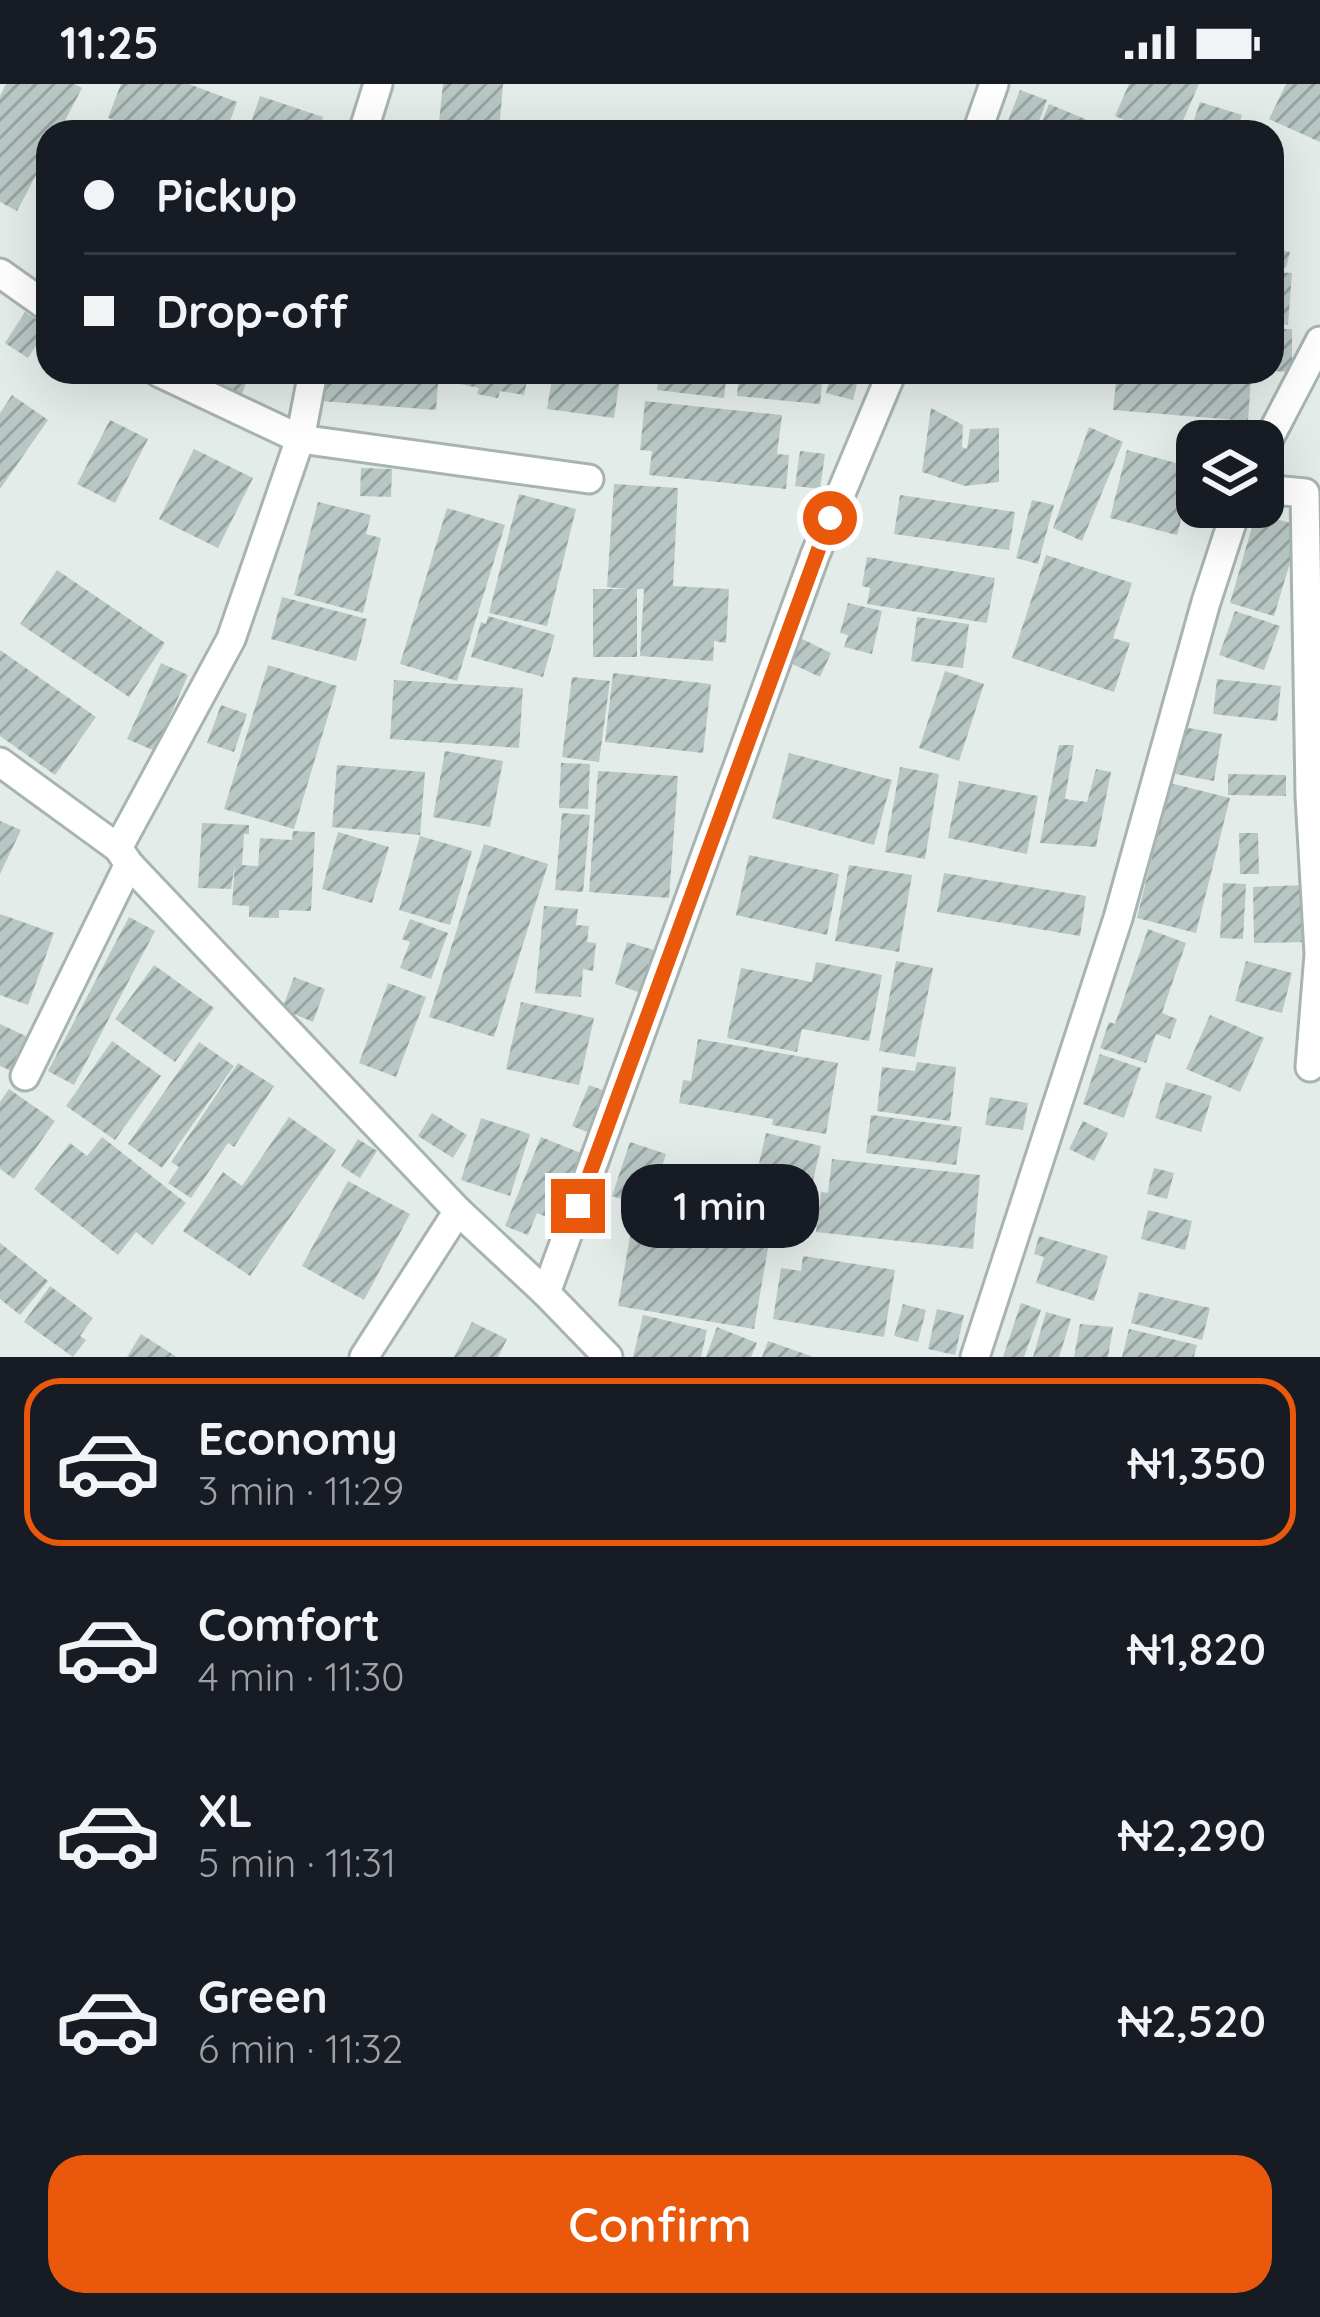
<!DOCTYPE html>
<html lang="en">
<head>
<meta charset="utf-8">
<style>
  :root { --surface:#171b24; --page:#20242c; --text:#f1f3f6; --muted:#9ea1a6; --line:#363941; --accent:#ea580c }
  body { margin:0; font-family:Quicksand,sans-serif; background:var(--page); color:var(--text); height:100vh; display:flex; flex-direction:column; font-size:45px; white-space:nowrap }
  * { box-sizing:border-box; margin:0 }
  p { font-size:39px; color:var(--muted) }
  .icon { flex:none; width:66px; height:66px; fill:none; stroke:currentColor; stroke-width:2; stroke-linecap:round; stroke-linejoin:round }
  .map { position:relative; height:1273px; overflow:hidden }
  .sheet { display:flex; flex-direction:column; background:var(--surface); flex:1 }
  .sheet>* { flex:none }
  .top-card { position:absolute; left:36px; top:36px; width:1248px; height:264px; border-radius:36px; box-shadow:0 12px 48px #0002; display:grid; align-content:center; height:264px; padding:0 48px; background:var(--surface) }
  .fabs { position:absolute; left:1176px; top:336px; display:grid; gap:24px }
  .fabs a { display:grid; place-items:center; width:108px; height:108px; border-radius:24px; background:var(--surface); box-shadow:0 12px 48px #0002; font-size:60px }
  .end { position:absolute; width:54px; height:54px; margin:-27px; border:15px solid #ea580c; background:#fff; box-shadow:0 0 0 6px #fff }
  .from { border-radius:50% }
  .bubble { position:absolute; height:84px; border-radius:36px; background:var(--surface); box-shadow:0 12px 48px #0002; font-size:39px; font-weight:600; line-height:84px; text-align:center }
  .top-card b { display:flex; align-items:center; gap:42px; height:114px; font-size:45px }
  .top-card b+b { border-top:3px solid var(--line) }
  .top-card i { width:30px; height:30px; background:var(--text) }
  ul { padding:21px 0 0; list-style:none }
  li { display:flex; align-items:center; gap:36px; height:168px; margin:0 24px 18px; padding:0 24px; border:6px solid transparent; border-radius:36px }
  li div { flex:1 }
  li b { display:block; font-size:45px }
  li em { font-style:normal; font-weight:600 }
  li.on { border-color:var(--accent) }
  li>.icon { width:108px; height:108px; stroke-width:1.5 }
  .action { display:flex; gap:24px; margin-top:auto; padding:24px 48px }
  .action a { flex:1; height:138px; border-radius:36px; background:var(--accent); color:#fff; font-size:48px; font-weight:600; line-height:138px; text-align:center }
  .status { display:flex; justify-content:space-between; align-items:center; height:84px; padding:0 60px; background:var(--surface); direction:ltr }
  .status svg { height:33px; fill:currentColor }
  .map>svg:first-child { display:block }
  .building { fill:url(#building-hatch) }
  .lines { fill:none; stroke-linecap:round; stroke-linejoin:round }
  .street-casing { stroke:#a7b4b2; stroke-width:33 }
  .street { stroke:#fff; stroke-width:27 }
  .route { stroke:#ea580c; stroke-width:15 }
</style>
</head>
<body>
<div class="status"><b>11:25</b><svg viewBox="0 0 49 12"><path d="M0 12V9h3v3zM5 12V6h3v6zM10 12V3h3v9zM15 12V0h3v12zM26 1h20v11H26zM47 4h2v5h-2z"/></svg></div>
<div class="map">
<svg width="1320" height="1273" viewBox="0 0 1320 1273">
  <defs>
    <pattern id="building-hatch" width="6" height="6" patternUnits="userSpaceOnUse" patternTransform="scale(3)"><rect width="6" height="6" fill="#b9c7c4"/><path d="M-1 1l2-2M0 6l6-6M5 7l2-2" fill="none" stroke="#96a3a0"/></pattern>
  </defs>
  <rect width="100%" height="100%" fill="#e4ecea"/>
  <g class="building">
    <path d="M6,0H74L82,4L59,48H48V69L17,127L0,118V12Z"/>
    <path d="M121,0H189L237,18L226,48H148L108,34Z"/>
    <path d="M443,0H503L499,48H438Z"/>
    <path d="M1129,0H1199L1178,48H1152L1115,32Z"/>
    <path d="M1286,0H1320V58L1269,35Z"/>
    <path d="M1020,6L1047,16L1035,48L1005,45Z"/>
    <path d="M260,12L323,33L318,48H248Z"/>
    <path d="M1200,18L1242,31L1236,48H1190Z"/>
    <path d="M1049,20L1097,40L1093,48H1038Z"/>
    <path d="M1272,164L1290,168L1286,184L1272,182Z"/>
    <path d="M1272,188L1292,189L1288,241L1272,239Z"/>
    <path d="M25,228L48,243L28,274L5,259Z"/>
    <path d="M1272,245H1292V288L1272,287Z"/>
    <path d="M184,288H250L242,310Z"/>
    <path d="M347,288H439L436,326L321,317L323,294L346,296Z"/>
    <path d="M447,288H529L524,311L500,307L498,314L477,310L479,304L446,297Z"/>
    <path d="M553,288H621L614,334L547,325Z"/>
    <path d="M659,288H727L724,314L657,306Z"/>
    <path d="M739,288H823L820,320L737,312Z"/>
    <path d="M831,288H860L853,316L826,309Z"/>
    <path d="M1117,288L1251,293L1248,337L1113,326Z"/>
    <path d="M12,311L48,336L0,405V329Z"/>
    <path d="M645,317L782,331L777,370L789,371L786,405L649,391L652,367L640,366Z"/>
    <path d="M931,324L963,341L962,363L967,365L970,345L999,344V398L965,402L922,388Z"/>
    <path d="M110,336L148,355L115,419L77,400Z"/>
    <path d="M1089,343L1123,358L1082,457L1053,444Z"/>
    <path d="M194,365L253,394L218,464L159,435Z"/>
    <path d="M1127,366L1195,384L1177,451L1110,434Z"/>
    <path d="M800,367L825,370L820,405L795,402Z"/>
    <path d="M361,384L392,385L391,413L360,412Z"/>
    <path d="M614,400L678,404L673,502L729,505L726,559L714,557L713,577L640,572L644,505H637V573H593V505H628L607,503Z"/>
    <path d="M519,410L576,425L547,542L489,529Z"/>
    <path d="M900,411L1015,428L1009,466L894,450Z"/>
    <path d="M1032,416L1054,421L1038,480L1016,474Z"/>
    <path d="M318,418L371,431L366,450L381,454L363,529L294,511Z"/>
    <path d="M447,424L505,441L457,597L400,580Z"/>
    <path d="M1256,429L1301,442L1274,532L1230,519Z"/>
    <path d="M1046,471L1132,499L1113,554L1130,559L1114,608L1012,574Z"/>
    <path d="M867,473L995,494L987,539L867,520L870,504L862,502Z"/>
    <path d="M57,486L165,559L129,613L20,540Z"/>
    <path d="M282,513L367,535L356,577L271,555Z"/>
    <path d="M848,519L882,527L872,570L844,563L848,551L840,549Z"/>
    <path d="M1235,527L1280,542L1264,586L1219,571Z"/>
    <path d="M488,532L555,551L543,593L471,573L481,538L486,540Z"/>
    <path d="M917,533L969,540L963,584L911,577Z"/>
    <path d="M796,552L831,569L820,593L784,576Z"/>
    <path d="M0,566L96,633L55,691L0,652Z"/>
    <path d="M161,579L188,591L155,667L127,655Z"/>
    <path d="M268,581L337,602L294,745L224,725Z"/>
    <path d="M945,587L984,600L959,677L919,664Z"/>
    <path d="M613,589L711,600L703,669L605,658Z"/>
    <path d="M572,593L610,597L599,678L562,673Z"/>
    <path d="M1217,595L1281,602L1277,637L1213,630Z"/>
    <path d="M394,596L523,604L519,664L390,655Z"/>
    <path d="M221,621L247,630L234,668L207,659Z"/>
    <path d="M1183,643L1222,650L1214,697L1175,690Z"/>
    <path d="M1059,661H1074L1065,715L1087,718L1096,685L1111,688L1096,763L1040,759Z"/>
    <path d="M445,667L503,677L490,743L433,733Z"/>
    <path d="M789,669L892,696L874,761L772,734Z"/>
    <path d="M561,679L590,680L588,725L559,724Z"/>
    <path d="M337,681L425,688L420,751L332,743Z"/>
    <path d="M900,683L939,690L925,775L885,768Z"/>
    <path d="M598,687L678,692L669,814L589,808Z"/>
    <path d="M1228,690L1286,691V712L1228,711Z"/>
    <path d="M959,697L1038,712L1027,770L948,754Z"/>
    <path d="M1170,699L1230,714L1196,849L1137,834Z"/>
    <path d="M562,729L590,731L583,808L555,806Z"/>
    <path d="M0,737L21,746L0,790Z"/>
    <path d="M202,739L249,741V750H244L242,781L258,782L260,754L292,756L293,747L315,748L311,827L279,826V834L249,833V822L232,821L235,780L231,805L198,804Z"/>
    <path d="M338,748L389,763L372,819L322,805Z"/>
    <path d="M1239,749H1258L1259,790H1240Z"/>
    <path d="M420,752L472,767L450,841L399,826Z"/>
    <path d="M484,760L548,780L494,953L429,933Z"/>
    <path d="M749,771L839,790L827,851L736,831Z"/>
    <path d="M849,781L912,791L899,868L835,857Z"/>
    <path d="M944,789L1086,812L1080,852L937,828Z"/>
    <path d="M1223,799L1246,800L1243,855L1220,854Z"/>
    <path d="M1307,801L1308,858L1254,859L1253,803Z"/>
    <path d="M544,822L578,825L576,841L589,842L587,858L596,859L593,887L583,885L581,913L535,909Z"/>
    <path d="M0,830L54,849L28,921L0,911Z"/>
    <path d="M129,833L155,847L74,1001L48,987Z"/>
    <path d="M410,835L448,849L431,895L400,884L410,858L402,855Z"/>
    <path d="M1148,845L1186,859L1162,929L1177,935L1170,955L1156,950L1146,979L1100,964L1109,938L1115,940Z"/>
    <path d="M627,858L654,866L641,909L615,900Z"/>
    <path d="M896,877L933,884L915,973L879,967Z"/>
    <path d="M1246,877L1292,889L1282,929L1235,917Z"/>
    <path d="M816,878L882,891L869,957L802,945L797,968L727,954L741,884L812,898Z"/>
    <path d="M154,881L214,924L175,978L115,935Z"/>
    <path d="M294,893L325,905L313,938L282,925Z"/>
    <path d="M388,899L426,913L396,993L359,979Z"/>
    <path d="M521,918L594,934L579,1001L506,985Z"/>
    <path d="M1210,931L1264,954L1240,1008L1186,985Z"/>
    <path d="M0,940L28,953L12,987L0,982Z"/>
    <path d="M698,955L838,979L826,1050L772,1041L773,1035L679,1019L683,996L691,997Z"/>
    <path d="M112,957L161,992L115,1056L66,1022Z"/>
    <path d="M199,958L234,982L162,1084L128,1060Z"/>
    <path d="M1100,970L1141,984L1124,1034L1083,1020Z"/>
    <path d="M917,978L956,983L950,1037L877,1027L882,983L915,987Z"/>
    <path d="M238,979L274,1002L234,1063L228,1059L191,1114L168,1099L179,1083L171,1078Z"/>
    <path d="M1166,998L1212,1012L1201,1048L1155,1034Z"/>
    <path d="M589,1001L613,1010L597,1052L572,1042Z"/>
    <path d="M9,1005L55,1037L14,1095L0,1085V1018Z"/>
    <path d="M990,1013L1028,1019L1023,1046L985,1041Z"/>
    <path d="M432,1029L467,1051L453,1074L418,1052Z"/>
    <path d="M871,1031L962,1043L956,1081L866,1069Z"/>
    <path d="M289,1033L336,1066L250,1192L183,1147L223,1088L242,1102Z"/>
    <path d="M481,1034L530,1050L510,1112L461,1096Z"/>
    <path d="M1083,1037L1108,1049L1094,1077L1069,1065Z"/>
    <path d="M766,1049L821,1062L805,1132L750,1119Z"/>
    <path d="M102,1053L186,1119L152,1161L136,1148L118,1171L34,1105L70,1059L87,1072Z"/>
    <path d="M541,1053L581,1069L554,1136L537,1129L528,1151L505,1142Z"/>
    <path d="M358,1055L377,1067L360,1094L341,1082Z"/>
    <path d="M630,1058L666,1070L649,1124L612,1112Z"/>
    <path d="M832,1075L980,1091L973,1165L816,1148L821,1108L828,1109Z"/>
    <path d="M1154,1084L1174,1089L1167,1115L1147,1110Z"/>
    <path d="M348,1097L410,1130L364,1216L302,1182Z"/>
    <path d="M1148,1126L1192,1137L1185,1166L1141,1155Z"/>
    <path d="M632,1141L768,1164L754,1245L618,1222Z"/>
    <path d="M1039,1152L1108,1172L1094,1217L1036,1199L1044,1173L1034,1170Z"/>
    <path d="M0,1159L48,1197L20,1231L0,1215Z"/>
    <path d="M803,1172L895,1186L884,1253L773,1235L781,1184L801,1187Z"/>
    <path d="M50,1202L93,1234L80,1252L86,1256L73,1273L24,1238Z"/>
    <path d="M1139,1208L1210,1224L1202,1256L1131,1239Z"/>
    <path d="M1021,1219L1041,1226L1024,1273H1003Z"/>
    <path d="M903,1220L926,1226L918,1258L894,1252Z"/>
    <path d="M937,1225L964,1231L955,1271L928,1265Z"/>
    <path d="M1046,1228L1071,1235L1059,1273H1033Z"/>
    <path d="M643,1231L707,1246L701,1273H633Z"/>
    <path d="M472,1238L507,1255L498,1273H454Z"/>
    <path d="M1080,1240L1113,1243L1108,1273H1074Z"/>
    <path d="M717,1243L757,1259L751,1273H706Z"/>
    <path d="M1129,1245L1197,1261L1194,1273H1122Z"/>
    <path d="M141,1250L177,1273H127Z"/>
    <path d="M768,1257L811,1272V1273H762Z"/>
  </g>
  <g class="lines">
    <defs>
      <g id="street">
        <path d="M363,48L378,0"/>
        <path d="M977,48L994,0"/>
        <path d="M0,189L48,223"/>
        <path d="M158,288L300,355L589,395"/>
        <path d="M1263,366L1320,257"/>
        <path d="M1263,405L1305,409L1310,712L1319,870L1310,983"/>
        <path d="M0,678L118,764L129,780L458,1127L546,1209L608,1273"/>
        <path d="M118,764L231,555L300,355L313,288"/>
        <path d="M25,992L129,780"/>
        <path d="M546,1209L815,471L892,288"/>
        <path d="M364,1273L458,1127"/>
        <path d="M975,1273L1118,834L1206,518L1237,423"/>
      </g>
    </defs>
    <use href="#street" class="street-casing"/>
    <use href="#street" class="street"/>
  </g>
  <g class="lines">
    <path class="route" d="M578,1122L830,434"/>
  </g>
</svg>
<div class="fabs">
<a><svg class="icon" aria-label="layers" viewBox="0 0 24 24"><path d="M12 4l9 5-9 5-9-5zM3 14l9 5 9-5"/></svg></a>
</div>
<i class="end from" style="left:830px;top:434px"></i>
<i class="end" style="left:578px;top:1122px"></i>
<div class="bubble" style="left:621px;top:1080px;width:198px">1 min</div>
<div class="top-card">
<b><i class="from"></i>Pickup</b>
<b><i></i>Drop-off</b>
</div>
</div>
<section class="sheet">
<ul>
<li class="on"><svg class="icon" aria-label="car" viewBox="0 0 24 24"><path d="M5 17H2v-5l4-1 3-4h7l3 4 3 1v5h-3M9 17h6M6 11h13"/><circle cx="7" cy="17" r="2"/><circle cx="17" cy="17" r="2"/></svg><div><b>Economy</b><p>3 min · 11:29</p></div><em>₦1,350</em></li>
<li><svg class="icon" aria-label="car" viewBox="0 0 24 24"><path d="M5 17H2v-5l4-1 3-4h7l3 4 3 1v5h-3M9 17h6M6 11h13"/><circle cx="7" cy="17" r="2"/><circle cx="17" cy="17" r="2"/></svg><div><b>Comfort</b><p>4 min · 11:30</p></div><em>₦1,820</em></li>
<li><svg class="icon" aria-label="car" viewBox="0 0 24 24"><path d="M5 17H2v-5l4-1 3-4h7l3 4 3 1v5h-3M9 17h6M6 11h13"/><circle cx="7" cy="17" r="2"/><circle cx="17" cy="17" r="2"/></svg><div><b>XL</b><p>5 min · 11:31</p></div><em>₦2,290</em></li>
<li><svg class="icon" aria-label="car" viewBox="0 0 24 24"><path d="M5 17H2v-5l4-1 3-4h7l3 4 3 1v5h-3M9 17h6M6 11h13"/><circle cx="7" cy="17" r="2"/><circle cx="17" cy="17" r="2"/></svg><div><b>Green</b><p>6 min · 11:32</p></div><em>₦2,520</em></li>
</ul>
<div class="action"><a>Confirm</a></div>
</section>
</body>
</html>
